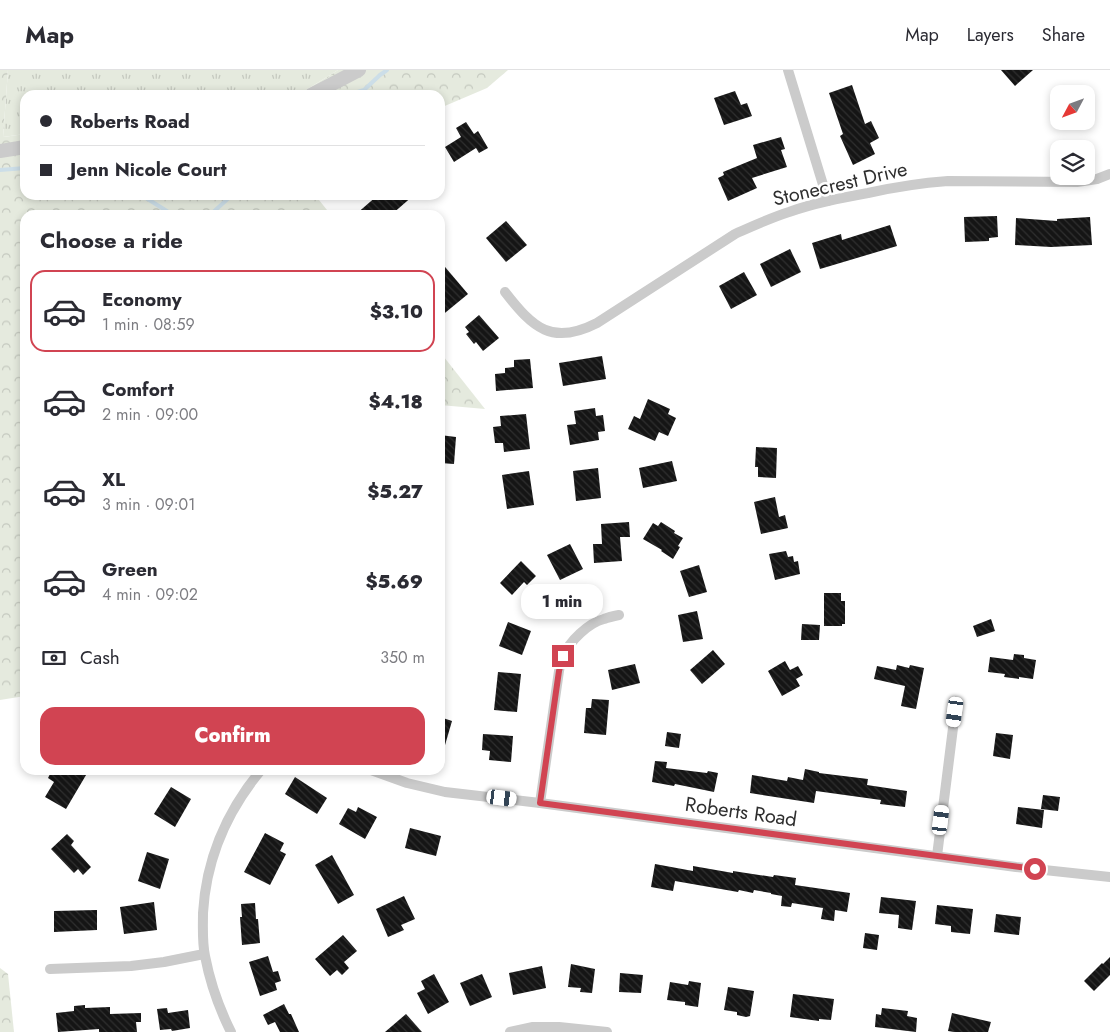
<!DOCTYPE html>
<html lang="en">
<head>
<meta charset="utf-8">
<style>
  :root { --surface:#fff; --page:#f7f7f7; --text:#2b2b33; --muted:#7c7c81; --line:#e1e1e2; --accent:#d14452 }
  body { margin:0; font-family:Jost,sans-serif; background:var(--page); color:var(--text); height:100vh; display:flex; flex-direction:column; font-size:19px; white-space:nowrap }
  * { box-sizing:border-box; margin:0 }
  p { font-size:16px; color:var(--muted) }
  .icon { flex:none; width:28px; height:28px; fill:none; stroke:currentColor; stroke-width:2; stroke-linecap:round; stroke-linejoin:round }
  .map { position:relative; flex:1; overflow:hidden }
  .sheet { position:absolute; left:20px; top:140px; width:425px; height:565px; display:flex; flex-direction:column; background:var(--surface); border-radius:15px; box-shadow:0 2px 8px #0003 }
  .sheet>* { flex:none }
  .banner { position:absolute; left:20px; top:20px; width:425px; height:110px; border-radius:15px; box-shadow:0 2px 8px #0003; display:grid; align-content:center; height:110px; padding:0 20px; background:var(--surface) }
  .needle { width:32px; rotate:229deg }
  .buttons { position:absolute; left:1050px; top:15px; display:grid; gap:10px }
  .buttons a { display:grid; place-items:center; width:45px; height:45px; border-radius:10px; background:var(--surface); box-shadow:0 2px 8px #0003; font-size:25px }
  .end { position:absolute; width:22px; height:22px; margin:-11px; border:6px solid #d14452; background:#fff; box-shadow:0 0 0 2px #fff }
  .from { border-radius:50% }
  .bubble { position:absolute; height:35px; border-radius:15px; background:var(--surface); box-shadow:0 2px 8px #0003; font-size:16px; font-weight:800; line-height:35px; text-align:center }
  .car { position:absolute; width:15px; height:30px; margin:-15px -8px; border-radius:6px; box-shadow:0 0 4px 1px #0007; background:linear-gradient(#fff 24%,#345 0 40%,#fff 0 76%,#345 0 86%,#fff 0) }
  .banner b { display:flex; align-items:center; gap:18px; height:48px; font-size:19px }
  .banner b+b { border-top:1px solid var(--line) }
  .banner i { width:12px; height:12px; background:var(--text) }
  ul { padding:0; list-style:none }
  li { display:flex; align-items:center; gap:15px; height:82px; margin:0 10px 8px; padding:0 10px; border:2px solid transparent; border-radius:15px }
  li div { flex:1 }
  li b { display:block; font-size:19px }
  li em { font-style:normal; font-weight:800 }
  li.on { border-color:var(--accent) }
  li>.icon { width:45px; height:45px; stroke-width:1.5 }
  h2 { padding:0 20px; font-size:22px; line-height:60px }
  .pay { display:flex; align-items:center; gap:12px; height:55px; padding:0 20px; font-size:19px }
  .pay p { margin-inline-start:auto }
  .button { display:flex; gap:10px; margin-top:auto; padding:10px 20px }
  .button a { flex:1; height:58px; border-radius:15px; background:var(--accent); color:#fff; font-size:20px; font-weight:800; line-height:58px; text-align:center }
  header { display:flex; align-items:center; gap:30px; box-sizing:border-box; height:70px; padding:0 25px; background:var(--surface); border-bottom:1px solid var(--line) }
  header strong { font-size:24px }
  nav { display:flex; gap:28px; margin-inline-start:auto; font-size:18px }
  .map>svg:first-child { display:block }
  .forest { fill:url(#forest-crowns) }
  .park { fill:url(#park-tufts) }
  .lines { fill:none; stroke-linecap:round; stroke-linejoin:round }
  .stream { stroke:#ccdee8; stroke-width:4 }
  .building { fill:url(#building-back-hatch) }
  .minor { stroke:#cbcbcb; stroke-width:10 }
  .tertiary { stroke:#cbcbcb; stroke-width:14 }
  .route { stroke:#d14452; stroke-width:6 }
  .labels { text-anchor:middle; dominant-baseline:central; stroke-width:5; stroke-linejoin:round; paint-order:stroke }
  .street-label { font-size:20px; fill:#2e2e2e; stroke:#fff }
</style>
</head>
<body>
<header>
<strong>Map</strong>
<nav><a>Map</a><a>Layers</a><a>Share</a></nav>
</header>
<div class="map">
<svg width="1110" height="962" viewBox="0 0 1110 962">
  <defs>
    <pattern id="forest-crowns" width="20" height="18" patternUnits="userSpaceOnUse" patternTransform="scale(1.25)"><rect width="20" height="18" fill="#e5eade"/><path d="M2 6a3 3 0 1 1 6 0M12 15a3 3 0 1 1 6 0" fill="none" stroke="#c5c9bf"/></pattern>
    <pattern id="park-tufts" width="24" height="20" patternUnits="userSpaceOnUse" patternTransform="scale(1.25)"><rect width="24" height="20" fill="#e5eade"/><path d="M3 7l-1-3M5 7V3M7 7l1-3M15 17l-1-3M17 17v-4M19 17l1-3" fill="none" stroke="#c5c9bf"/></pattern>
    <pattern id="building-back-hatch" width="6" height="6" patternUnits="userSpaceOnUse" patternTransform="scale(1.25)"><rect width="6" height="6" fill="#151515"/><path d="M-1 5l2 2M0 0l6 6M5-1l2 2" fill="none" stroke="#2f2f2f"/></pattern>
  </defs>
  <rect width="100%" height="100%" fill="#fff"/>
  <g class="forest">
    <path d="M0,0H8L3,67L25,64V125H315L331,145H25V626L0,630Z"/>
    <path d="M338,0H508L487,18L440,38V25H298Z"/>
    <path d="M440,282L485,339L440,335Z"/>
    <path d="M0,898L8,904L14,962H0Z"/>
  </g>
  <path class="park" d="M8,0H338L298,25H25V64L3,67Z"/>
  <g class="lines">
    <g class="stream">
      <path d="M348,25L364,20L380,5L387,0"/>
      <path d="M0,100L25,98"/>
      <path d="M135,125L146,128L170,143L176,145"/>
      <path d="M210,145L232,125"/>
    </g>
  </g>
  <g class="building">
    <path d="M1001,0H1033L1015,16Z"/>
    <path d="M852,15L865,54L871,51L879,68L870,73L875,84L853,95L840,66L843,64L829,23Z"/>
    <path d="M735,21L741,35L747,33L752,46L724,55L714,28Z"/>
    <path d="M466,52L474,64L478,61L488,78L479,83L476,78L454,92L445,77L461,67L456,58Z"/>
    <path d="M781,67L785,79L781,80L787,97L752,108L757,118L728,131L718,108L724,105L723,102L757,88L753,75Z"/>
    <path d="M378,125H414L391,145H355Z"/>
    <path d="M997,146L998,167L989,168V171L965,172L964,147Z"/>
    <path d="M1090,147L1092,175L1051,177L1015,175L1016,148L1057,151V149Z"/>
    <path d="M506,151L527,175L506,192L486,168Z"/>
    <path d="M890,155L897,176L820,199L812,173L841,164L842,170Z"/>
    <path d="M790,179L801,202L771,217L760,194Z"/>
    <path d="M440,191L468,224L440,247Z"/>
    <path d="M744,202L757,225L731,239L719,216Z"/>
    <path d="M479,245L499,268L483,281L476,272L474,274L466,264L469,262L465,257Z"/>
    <path d="M602,286L606,309L563,316L559,293Z"/>
    <path d="M530,289L533,318L496,321L495,304L505,303V298L514,297V290Z"/>
    <path d="M648,329L670,339L668,344L676,348L668,366L659,362L655,371L628,359L634,346L640,349Z"/>
    <path d="M595,338L596,346L603,345L605,361L598,362L599,370L570,375L567,355L576,354L574,341Z"/>
    <path d="M526,344L530,379L504,382L503,373H495L493,357L501,356L500,346Z"/>
    <path d="M440,365L456,367L454,394L440,393Z"/>
    <path d="M756,377L777,378L776,408L758,407V397H755Z"/>
    <path d="M672,391L677,411L643,418L639,398Z"/>
    <path d="M598,398L601,428L576,431L573,401Z"/>
    <path d="M529,401L534,435L507,439L502,405Z"/>
    <path d="M775,427L779,447L785,445L788,458L761,464L754,432Z"/>
    <path d="M629,452L630,467H620L622,491L594,493L593,474H602L601,454Z"/>
    <path d="M661,452L675,461L674,463L683,468L678,476L680,477L673,489L661,481L662,480L643,469L653,453L658,456Z"/>
    <path d="M570,474L583,499L560,510L547,485Z"/>
    <path d="M786,481L788,487L793,486L794,492L798,491L800,504L775,510L769,484Z"/>
    <path d="M521,491L536,506L527,515L524,512L512,525L500,513Z"/>
    <path d="M699,495L707,522L689,527L680,501Z"/>
    <path d="M824,523H841V531H845V554H842V556H824Z"/>
    <path d="M697,541L703,569L683,572L678,545Z"/>
    <path d="M991,549L995,561L977,567L973,556Z"/>
    <path d="M508,552L531,561L522,585L499,576Z"/>
    <path d="M802,554L820,555L819,570H801Z"/>
    <path d="M713,580L725,594L702,614L690,600Z"/>
    <path d="M1014,584L1024,585V588L1036,590L1033,609L1019,607V609L1004,607L1005,604L988,602L990,587L1013,590Z"/>
    <path d="M785,591L790,600L798,596L803,605L796,609L800,616L782,626L768,601Z"/>
    <path d="M635,594L640,613L612,620L608,600Z"/>
    <path d="M897,595L909,598L910,595L924,598L916,639L901,636L905,616L874,609L877,596L896,600Z"/>
    <path d="M498,602L521,604L517,642L494,640Z"/>
    <path d="M592,629L609,630L606,665L584,663L586,638H591Z"/>
    <path d="M440,647L452,651L443,682H440Z"/>
    <path d="M667,662L681,664L679,678L665,676Z"/>
    <path d="M996,663L1013,665L1010,689L993,686Z"/>
    <path d="M483,664L513,666L511,692L489,690L490,681L482,680Z"/>
    <path d="M655,691L667,692L666,698L707,703L708,701L718,703L714,722L675,714L674,716L652,712Z"/>
    <path d="M805,699L819,702V703L868,709L867,715L907,721L905,737L880,734L881,730L816,721L814,733L750,723L752,705L787,711L788,707L803,710Z"/>
    <path d="M52,700H89L66,739L45,727L54,712L48,708Z"/>
    <path d="M295,707L327,728L317,744L285,724Z"/>
    <path d="M171,717L191,729L175,757L154,744Z"/>
    <path d="M1043,725L1060,727L1058,741L1041,739Z"/>
    <path d="M358,737L377,747L365,769L339,754L348,738L356,742Z"/>
    <path d="M1018,737L1044,740L1042,758L1016,754Z"/>
    <path d="M410,758L441,766L436,786L405,778Z"/>
    <path d="M265,763L284,773L280,781L286,784L270,815L244,802Z"/>
    <path d="M67,764L74,771L71,775L91,797L83,805L78,799L74,803L51,779Z"/>
    <path d="M147,782L169,789L160,819L138,811Z"/>
    <path d="M332,785L354,825L338,834L315,795Z"/>
    <path d="M655,794L693,801V796L733,803V801L773,807L774,805L796,808L795,815L850,823L847,842L835,840L834,851L821,849L823,838L792,833L791,837L781,836L782,826L771,824V823L754,820L753,823L739,820L738,822L675,811L673,821L651,817Z"/>
    <path d="M404,826L415,849L401,855L404,860L388,867L376,839Z"/>
    <path d="M881,827L916,831L912,860L898,858L899,845L879,843Z"/>
    <path d="M154,832L157,860L124,864L120,837Z"/>
    <path d="M255,833L256,849H258L260,873L242,875L240,847H242L241,834Z"/>
    <path d="M937,835L973,839L970,864L951,862V856L935,854Z"/>
    <path d="M97,840V860L54,862V841Z"/>
    <path d="M996,844L1021,847L1019,865L994,862Z"/>
    <path d="M865,863L879,865L877,880L863,878Z"/>
    <path d="M343,865L357,881L344,892L349,898L342,905L337,900L330,906L315,889Z"/>
    <path d="M268,886L273,902L278,901L281,911L275,913L277,920L260,926L249,892Z"/>
    <path d="M1110,887V905L1094,921L1084,911L1102,893L1103,894Z"/>
    <path d="M571,894L595,899L592,923L580,922L581,918L568,917Z"/>
    <path d="M542,896L546,918L513,925L509,903Z"/>
    <path d="M620,903L643,905L641,923L619,922Z"/>
    <path d="M434,904L449,932L428,944L417,923L425,919L421,911Z"/>
    <path d="M482,904L492,927L470,936L460,913Z"/>
    <path d="M689,911L701,913L698,937L685,935V932L667,930L670,912L688,915Z"/>
    <path d="M728,917L754,921L750,946L746,947L737,945V942L724,940Z"/>
    <path d="M793,924L834,929L831,950L819,949V951L790,947Z"/>
    <path d="M284,934L289,944H291L299,962H280L275,952L268,955L263,945Z"/>
    <path d="M85,935V938L110,937V944L141,943V952H136L137,962H99V959L58,962L56,943L74,941V936Z"/>
    <path d="M167,938L168,943L188,940L190,958L172,961L171,959L160,960L157,939Z"/>
    <path d="M882,938L908,941L907,946L917,948L916,962L875,957L876,944L881,945Z"/>
    <path d="M952,943L991,952L988,962H954L948,961Z"/>
    <path d="M406,944L422,962H385Z"/>
  </g>
  <g class="lines">
    <g class="minor">
      <path d="M788,0L828,131"/>
      <path d="M505,222C533,258 552,276 597,253L735,164C753,156 770,148 789,142C814,133 841,128 868,123C895,117 921,113 948,111L1077,112L1097,109L1110,104"/>
      <path d="M371,700L407,713L445,722L540,733L1016,797L1110,807"/>
      <path d="M540,733L559,601C560,596 561,590 563,586C570,571 588,553 604,549C609,547 614,546 619,545"/>
      <path d="M937,786L955,642"/>
      <path d="M50,899L131,896L164,892L204,884"/>
      <path d="M231,962C219,938 210,912 205,886C202,872 203,857 203,843C206,790 227,741 261,700"/>
      <path d="M510,962L533,957H559L607,962"/>
    </g>
    <g class="tertiary">
      <path d="M311,25L359,0"/>
      <path d="M0,81L25,77"/>
    </g>
  </g>
  <g class="lines">
    <path class="route" d="M563,586L559,601L540,733L1035,799"/>
  </g>
  <g class="labels">
    <g class="street-label">
      <text transform="translate(840 114) rotate(-13)">Stonecrest Drive</text>
      <text transform="translate(741 742) rotate(8)">Roberts Road</text>
    </g>
  </g>
</svg>
<div class="buttons">
<a><svg class="needle" viewBox="-14 -14 28 28"><path d="M0-13l5 13h-10z" fill="#e53935"/><path d="M0 13l5-13h-10z" fill="#7c7c81"/></svg></a>
<a><svg class="icon" aria-label="layers" viewBox="0 0 24 24"><path d="M12 4l9 5-9 5-9-5zM3 14l9 5 9-5"/></svg></a>
</div>
<i class="end from" style="left:1035px;top:799px"></i>
<i class="end" style="left:563px;top:586px"></i>
<div class="bubble" style="left:521px;top:514px;width:82px">1 min</div>
<i class="car" style="left:955px;top:642px;rotate:188deg"></i>
<i class="car" style="left:502px;top:728px;rotate:97deg"></i>
<i class="car" style="left:941px;top:750px;rotate:7deg"></i>
<div class="banner">
<b><i class="from"></i>Roberts Road</b>
<b><i></i>Jenn Nicole Court</b>
</div>
<section class="sheet">
<h2>Choose a ride</h2>
<ul>
<li class="on"><svg class="icon" aria-label="car" viewBox="0 0 24 24"><path d="M5 17H2v-5l4-1 3-4h7l3 4 3 1v5h-3M9 17h6M6 11h13"/><circle cx="7" cy="17" r="2"/><circle cx="17" cy="17" r="2"/></svg><div><b>Economy</b><p>1 min · 08:59</p></div><em>$3.10</em></li>
<li><svg class="icon" aria-label="car" viewBox="0 0 24 24"><path d="M5 17H2v-5l4-1 3-4h7l3 4 3 1v5h-3M9 17h6M6 11h13"/><circle cx="7" cy="17" r="2"/><circle cx="17" cy="17" r="2"/></svg><div><b>Comfort</b><p>2 min · 09:00</p></div><em>$4.18</em></li>
<li><svg class="icon" aria-label="car" viewBox="0 0 24 24"><path d="M5 17H2v-5l4-1 3-4h7l3 4 3 1v5h-3M9 17h6M6 11h13"/><circle cx="7" cy="17" r="2"/><circle cx="17" cy="17" r="2"/></svg><div><b>XL</b><p>3 min · 09:01</p></div><em>$5.27</em></li>
<li><svg class="icon" aria-label="car" viewBox="0 0 24 24"><path d="M5 17H2v-5l4-1 3-4h7l3 4 3 1v5h-3M9 17h6M6 11h13"/><circle cx="7" cy="17" r="2"/><circle cx="17" cy="17" r="2"/></svg><div><b>Green</b><p>4 min · 09:02</p></div><em>$5.69</em></li>
</ul>
<div class="pay"><svg class="icon" aria-label="cash" viewBox="0 0 24 24"><path d="M3 7h18v10H3z"/><circle cx="12" cy="12" r="2"/></svg>Cash<p>350 m</p></div>
<div class="button"><a>Confirm</a></div>
</section>
</div>
</body>
</html>
